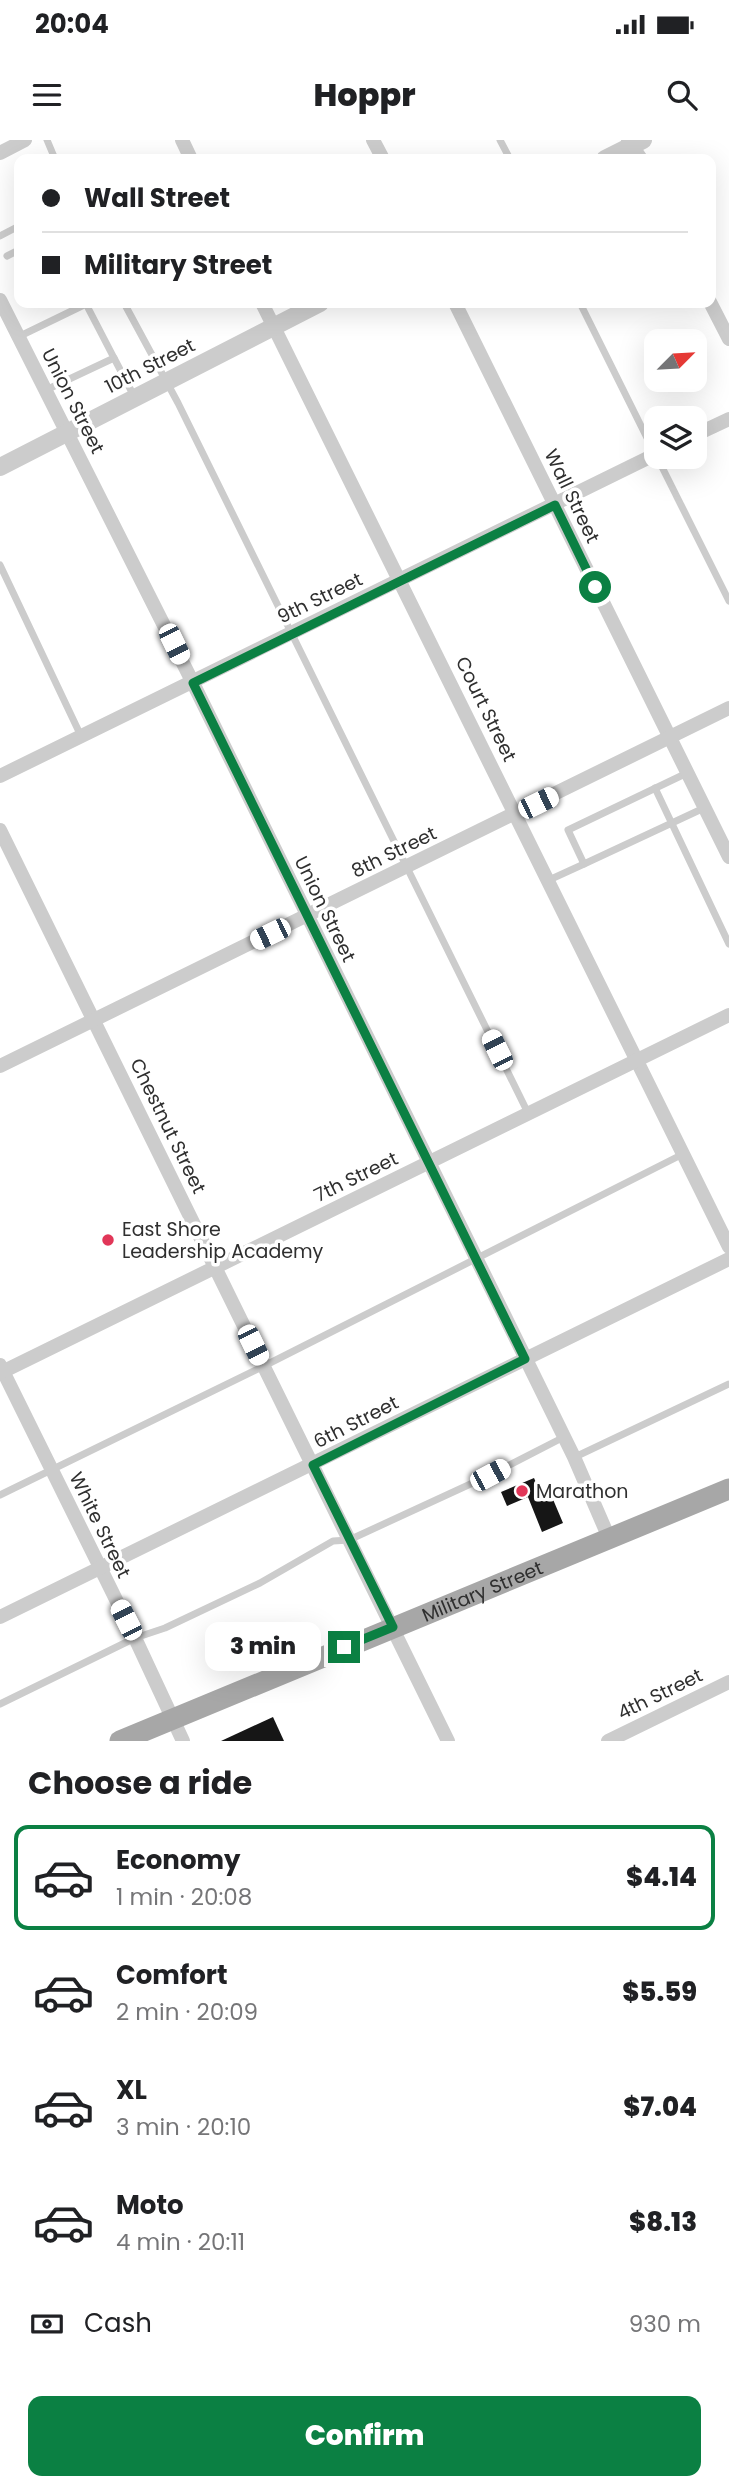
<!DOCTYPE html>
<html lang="en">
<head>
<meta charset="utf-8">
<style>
  :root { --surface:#fff; --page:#f6f6f6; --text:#202124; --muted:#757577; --line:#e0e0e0; --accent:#0b8043 }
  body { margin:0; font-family:Poppins,sans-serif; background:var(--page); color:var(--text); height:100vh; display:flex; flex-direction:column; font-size:26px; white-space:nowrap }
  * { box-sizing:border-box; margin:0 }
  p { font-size:23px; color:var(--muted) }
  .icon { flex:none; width:38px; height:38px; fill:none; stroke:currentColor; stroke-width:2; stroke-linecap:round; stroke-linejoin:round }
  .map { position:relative; height:1601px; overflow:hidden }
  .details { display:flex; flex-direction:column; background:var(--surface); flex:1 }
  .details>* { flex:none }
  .top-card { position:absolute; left:14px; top:14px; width:702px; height:154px; border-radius:14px; box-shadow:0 7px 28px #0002; display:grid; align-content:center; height:154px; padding:0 28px; background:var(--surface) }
  .needle { width:46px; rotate:66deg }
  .tools { position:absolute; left:644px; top:189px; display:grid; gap:14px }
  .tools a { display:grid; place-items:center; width:63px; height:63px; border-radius:14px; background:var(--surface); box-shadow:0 7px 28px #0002; font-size:35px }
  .end { position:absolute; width:32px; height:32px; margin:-16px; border:9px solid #0b8043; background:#fff; box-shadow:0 0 0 4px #fff }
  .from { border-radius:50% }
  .bubble { position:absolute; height:49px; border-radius:14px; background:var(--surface); box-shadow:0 7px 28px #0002; font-size:23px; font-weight:800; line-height:49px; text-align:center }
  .car { position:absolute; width:21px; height:42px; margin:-21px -10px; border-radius:9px; box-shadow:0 0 5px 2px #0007; background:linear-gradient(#fff 24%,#345 0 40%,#fff 0 76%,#345 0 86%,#fff 0) }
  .top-card b { display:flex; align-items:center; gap:24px; height:66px; font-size:26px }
  .top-card b+b { border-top:2px solid var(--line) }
  .top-card i { width:18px; height:18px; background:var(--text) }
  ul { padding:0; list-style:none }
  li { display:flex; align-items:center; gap:21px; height:105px; margin:0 14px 10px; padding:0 14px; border:4px solid transparent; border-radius:14px }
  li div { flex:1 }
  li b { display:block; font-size:26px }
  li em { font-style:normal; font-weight:800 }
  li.current { border-color:var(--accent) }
  li>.icon { width:63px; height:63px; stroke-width:1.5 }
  h2 { padding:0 28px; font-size:32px; line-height:84px }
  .pay { display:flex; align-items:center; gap:18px; height:77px; padding:0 28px; font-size:26px }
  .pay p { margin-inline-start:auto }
  .button { display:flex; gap:14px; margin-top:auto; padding:14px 28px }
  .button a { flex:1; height:80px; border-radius:14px; background:var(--accent); color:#fff; font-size:28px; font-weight:800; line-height:80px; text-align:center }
  .status { display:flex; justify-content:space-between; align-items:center; height:49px; padding:0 35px; background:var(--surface); direction:ltr }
  .status svg { height:19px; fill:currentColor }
  header { display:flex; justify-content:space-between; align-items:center; height:91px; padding:0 28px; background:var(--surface); font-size:32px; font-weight:800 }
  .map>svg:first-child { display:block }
  .building { fill:#161616 }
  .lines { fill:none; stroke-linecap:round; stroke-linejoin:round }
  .service { stroke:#ccc; stroke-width:7 }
  .minor { stroke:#ccc; stroke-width:14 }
  .tertiary { stroke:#ccc; stroke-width:18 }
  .primary { stroke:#a7a7a7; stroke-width:21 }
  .route { stroke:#0b8043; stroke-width:9 }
  .poi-dot { fill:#e13658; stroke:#fff; stroke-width:2.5 }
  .labels { text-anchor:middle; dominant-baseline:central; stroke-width:7; stroke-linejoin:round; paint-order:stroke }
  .street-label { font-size:19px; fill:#2f2f2f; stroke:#fff }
  .poi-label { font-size:19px; fill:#2f2f2f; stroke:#fff; text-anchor:start }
</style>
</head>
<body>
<div class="status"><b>20:04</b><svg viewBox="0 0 49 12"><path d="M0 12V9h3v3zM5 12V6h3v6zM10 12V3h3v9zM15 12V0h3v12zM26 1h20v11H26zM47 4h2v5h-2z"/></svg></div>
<header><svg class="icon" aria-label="menu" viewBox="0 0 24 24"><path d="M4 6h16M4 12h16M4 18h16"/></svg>Hoppr<svg class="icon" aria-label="search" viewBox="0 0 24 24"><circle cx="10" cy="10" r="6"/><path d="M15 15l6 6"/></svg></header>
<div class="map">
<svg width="729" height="1601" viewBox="0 0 729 1601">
  <rect width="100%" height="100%" fill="#fff"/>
  <g class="building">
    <path d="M534,1338L544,1361L552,1357L563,1383L542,1392L528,1357L507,1366L501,1352Z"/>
    <path d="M273,1577L284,1601H221Z"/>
  </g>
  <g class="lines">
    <g class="service">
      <path d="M47,0L55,19"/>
      <path d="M500,0L510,19"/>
      <path d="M0,96L19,86"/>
      <path d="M7,116L19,110"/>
      <path d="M124,163L178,263L528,973"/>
      <path d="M580,163L656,316"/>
      <path d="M18,197L86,164L114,218L46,250"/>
      <path d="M114,218L135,258"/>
      <path d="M657,317L729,461"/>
      <path d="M0,425L81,596"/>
      <path d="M687,633L568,690L584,724L704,668"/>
      <path d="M655,648L729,804"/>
      <path d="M549,740L584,724"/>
      <path d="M575,1317L729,1244"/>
      <path d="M0,1355L264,1226L683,1014"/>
      <path d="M0,1564L135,1498L165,1488L260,1443L333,1401L349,1400L490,1335L564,1297"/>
    </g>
    <g class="minor">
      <path d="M182,0L191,19"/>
      <path d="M373,0L383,19"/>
      <path d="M628,0L641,19"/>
      <path d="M0,13L25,0"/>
      <path d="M0,160L193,543L519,1205L574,1317L609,1398"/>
      <path d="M710,162L729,199"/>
      <path d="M262,163L729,1107"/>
      <path d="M455,163L729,717"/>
      <path d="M695,295L729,279"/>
      <path d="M0,636L656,314"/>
      <path d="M0,690L448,1601"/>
      <path d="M0,926L729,568"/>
      <path d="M0,1225L135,1498L183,1601"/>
      <path d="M0,1233L729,875"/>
      <path d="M0,1477L729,1119"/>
      <path d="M608,1601L729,1542"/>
    </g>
    <g class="tertiary">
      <path d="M605,19L643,0"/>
      <path d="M0,327L320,163"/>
    </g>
    <path class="primary" id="s1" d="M120,1601L729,1349"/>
  </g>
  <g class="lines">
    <path class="route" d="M344,1507L393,1487L313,1325L525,1219L193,543L555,365L595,447"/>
  </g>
  <g class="poi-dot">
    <circle cx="108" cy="1100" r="7"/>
    <circle cx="522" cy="1351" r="7"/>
  </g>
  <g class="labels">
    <g class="street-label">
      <text transform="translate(150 226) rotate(-27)">10th Street</text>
      <text transform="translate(73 261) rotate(63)">Union Street</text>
      <text transform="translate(572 356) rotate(64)">Wall Street</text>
      <text transform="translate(320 458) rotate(-26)">9th Street</text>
      <text transform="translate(486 569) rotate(64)">Court Street</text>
      <text transform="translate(394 712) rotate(-26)">8th Street</text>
      <text transform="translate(325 769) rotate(64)">Union Street</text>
      <text transform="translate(168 986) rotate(64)">Chestnut Street</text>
      <text transform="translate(356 1037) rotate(-26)">7th Street</text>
      <text transform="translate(356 1282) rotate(-27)">6th Street</text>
      <text transform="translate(100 1385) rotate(64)">White Street</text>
      <text stroke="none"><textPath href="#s1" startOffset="392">Military Street</textPath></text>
      <text transform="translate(660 1554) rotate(-26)">4th Street</text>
    </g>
    <g class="poi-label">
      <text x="122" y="1089">East Shore<tspan x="122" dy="22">Leadership Academy</tspan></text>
      <text x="536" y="1351">Marathon</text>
    </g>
  </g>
</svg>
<div class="tools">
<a><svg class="needle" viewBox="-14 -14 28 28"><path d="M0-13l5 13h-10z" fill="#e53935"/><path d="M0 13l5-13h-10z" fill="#757577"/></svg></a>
<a><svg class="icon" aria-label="layers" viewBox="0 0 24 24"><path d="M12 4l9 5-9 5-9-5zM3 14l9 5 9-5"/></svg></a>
</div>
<i class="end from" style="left:595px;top:447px"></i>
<i class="end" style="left:344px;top:1507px"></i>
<div class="bubble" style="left:205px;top:1482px;width:116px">3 min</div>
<i class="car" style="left:174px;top:504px;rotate:154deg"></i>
<i class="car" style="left:538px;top:663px;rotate:64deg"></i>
<i class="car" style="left:270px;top:794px;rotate:244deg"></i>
<i class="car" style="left:497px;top:910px;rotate:334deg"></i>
<i class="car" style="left:253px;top:1205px;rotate:154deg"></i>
<i class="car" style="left:490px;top:1335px;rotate:62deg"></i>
<i class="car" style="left:126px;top:1480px;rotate:333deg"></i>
<div class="top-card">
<b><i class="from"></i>Wall Street</b>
<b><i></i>Military Street</b>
</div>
</div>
<section class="details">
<h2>Choose a ride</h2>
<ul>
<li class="current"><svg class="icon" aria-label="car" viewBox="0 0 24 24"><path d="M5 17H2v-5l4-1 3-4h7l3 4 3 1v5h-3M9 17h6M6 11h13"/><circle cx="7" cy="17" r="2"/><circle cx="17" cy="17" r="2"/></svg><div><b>Economy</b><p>1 min · 20:08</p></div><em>$4.14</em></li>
<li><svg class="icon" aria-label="car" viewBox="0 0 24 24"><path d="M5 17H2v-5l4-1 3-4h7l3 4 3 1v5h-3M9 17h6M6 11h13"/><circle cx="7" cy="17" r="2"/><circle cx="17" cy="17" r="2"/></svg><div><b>Comfort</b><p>2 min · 20:09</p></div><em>$5.59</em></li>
<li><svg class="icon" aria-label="car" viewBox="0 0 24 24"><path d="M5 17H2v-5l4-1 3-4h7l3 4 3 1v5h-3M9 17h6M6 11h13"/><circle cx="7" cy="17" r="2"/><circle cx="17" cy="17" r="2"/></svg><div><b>XL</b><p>3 min · 20:10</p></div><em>$7.04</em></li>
<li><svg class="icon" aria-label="car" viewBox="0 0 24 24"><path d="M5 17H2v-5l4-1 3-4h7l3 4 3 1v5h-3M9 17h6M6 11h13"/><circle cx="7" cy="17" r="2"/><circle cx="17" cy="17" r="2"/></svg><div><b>Moto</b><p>4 min · 20:11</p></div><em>$8.13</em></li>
</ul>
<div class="pay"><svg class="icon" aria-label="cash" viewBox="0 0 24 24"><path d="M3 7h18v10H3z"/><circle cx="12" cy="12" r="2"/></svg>Cash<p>930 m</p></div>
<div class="button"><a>Confirm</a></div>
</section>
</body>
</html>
